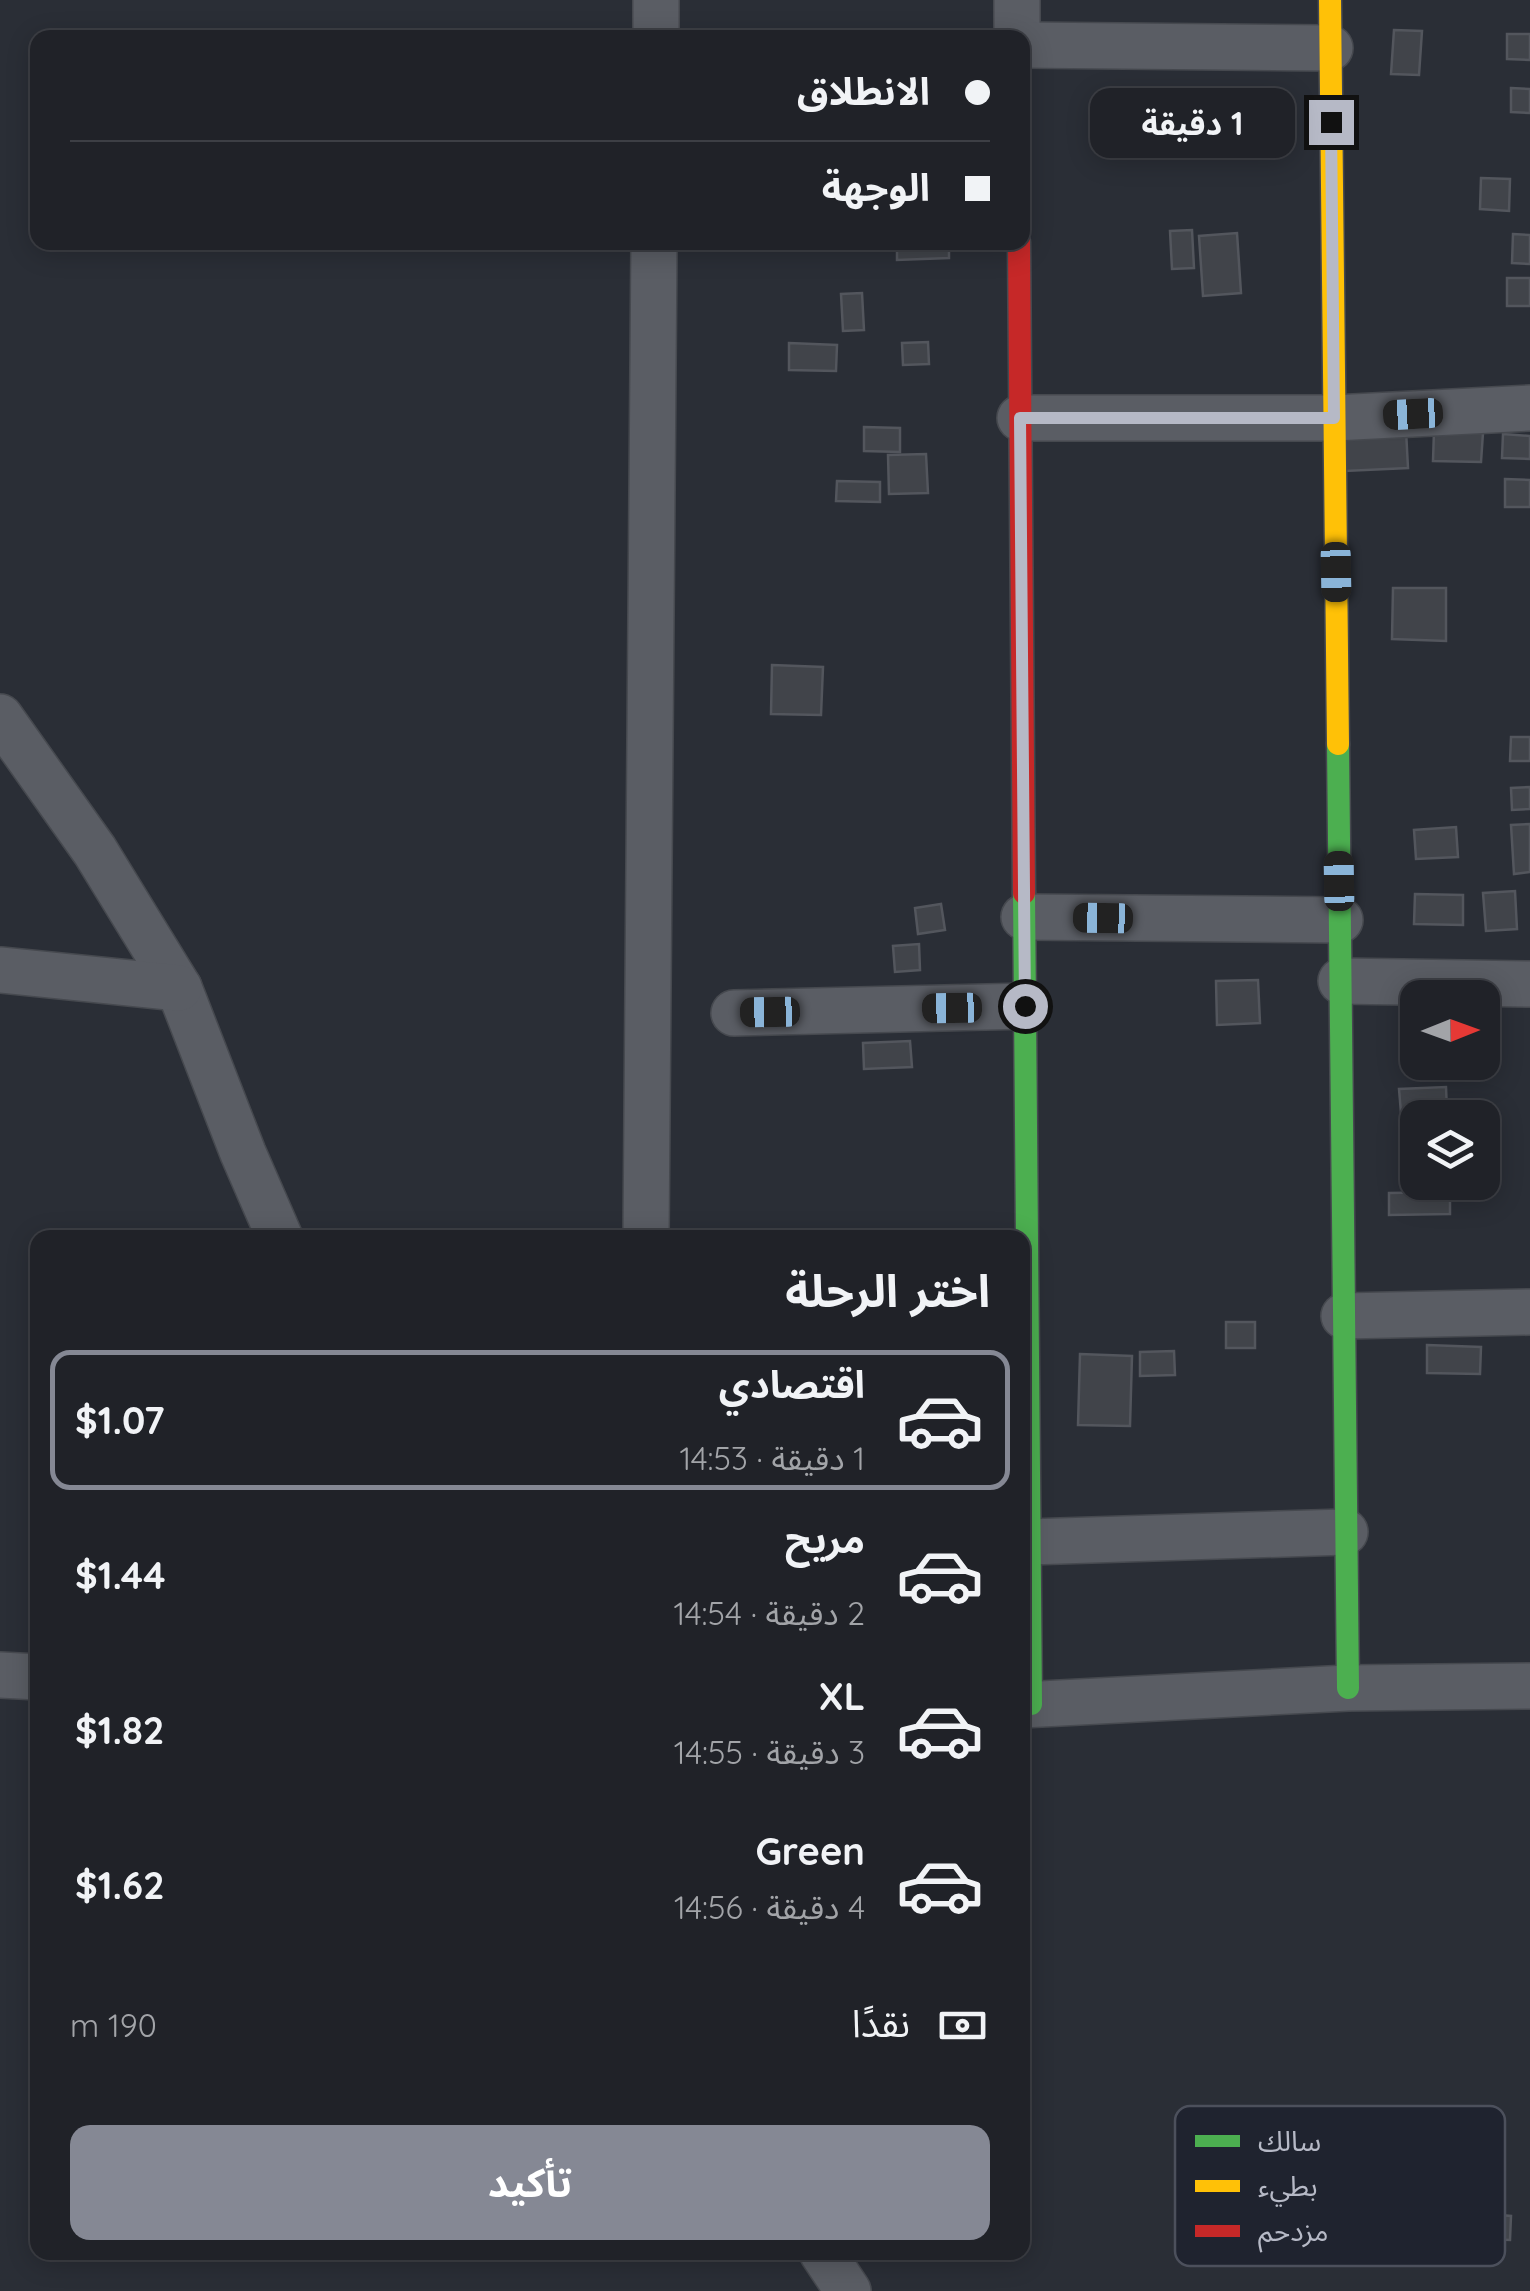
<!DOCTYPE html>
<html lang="ar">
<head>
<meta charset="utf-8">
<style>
  :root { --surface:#202228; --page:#282a30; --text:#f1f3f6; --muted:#a2a4a8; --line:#3d3f45; --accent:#858894 }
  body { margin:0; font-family:Quicksand,"Noto Sans Arabic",sans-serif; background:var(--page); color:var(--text); direction:rtl; height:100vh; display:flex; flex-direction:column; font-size:38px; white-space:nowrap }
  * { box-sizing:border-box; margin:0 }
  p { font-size:32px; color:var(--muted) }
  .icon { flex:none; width:55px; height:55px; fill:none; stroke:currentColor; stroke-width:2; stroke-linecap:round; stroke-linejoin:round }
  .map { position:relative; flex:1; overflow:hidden; direction:ltr }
  .sheet { position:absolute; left:30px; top:1230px; width:1000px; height:1030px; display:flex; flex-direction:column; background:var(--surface); border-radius:20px; box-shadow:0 5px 25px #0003,0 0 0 2px var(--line); direction:rtl }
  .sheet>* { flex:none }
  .guide { position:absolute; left:30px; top:30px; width:1000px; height:220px; border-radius:20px; box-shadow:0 5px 25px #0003,0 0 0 2px var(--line); direction:rtl; display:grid; align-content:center; height:220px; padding:0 40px; background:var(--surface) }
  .needle { width:65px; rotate:89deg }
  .buttons { position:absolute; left:1400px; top:980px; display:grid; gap:20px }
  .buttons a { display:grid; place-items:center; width:100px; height:100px; border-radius:20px; background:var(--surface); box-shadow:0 5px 25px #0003,0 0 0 2px var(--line); font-size:50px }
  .end { position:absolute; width:45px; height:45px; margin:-22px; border:12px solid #b6b9c6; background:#111; box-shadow:0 0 0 5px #111 }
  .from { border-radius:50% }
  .bubble { position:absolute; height:70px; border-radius:20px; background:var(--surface); box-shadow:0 5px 25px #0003,0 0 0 2px var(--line); font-size:32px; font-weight:700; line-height:70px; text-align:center; direction:rtl }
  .car { position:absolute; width:30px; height:60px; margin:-30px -15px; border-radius:12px; box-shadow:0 0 8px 2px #0007; background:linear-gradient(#222 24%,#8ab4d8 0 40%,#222 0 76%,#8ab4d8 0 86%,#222 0) }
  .guide b { display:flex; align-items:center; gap:35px; height:95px; font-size:38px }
  .guide b+b { border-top:2px solid var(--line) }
  .guide i { width:25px; height:25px; background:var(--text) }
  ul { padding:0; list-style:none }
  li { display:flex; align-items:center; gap:30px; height:140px; margin:0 20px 15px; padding:0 20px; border:5px solid transparent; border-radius:20px }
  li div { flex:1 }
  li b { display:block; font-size:38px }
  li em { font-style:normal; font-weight:700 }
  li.active { border-color:var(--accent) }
  li>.icon { width:90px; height:90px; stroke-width:1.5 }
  h2 { padding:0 40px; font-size:45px; line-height:120px }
  .pay { display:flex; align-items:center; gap:25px; height:110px; padding:0 40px; font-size:38px }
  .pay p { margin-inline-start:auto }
  .button { display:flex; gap:20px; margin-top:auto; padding:20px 40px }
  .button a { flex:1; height:115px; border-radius:20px; background:var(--accent); color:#fff; font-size:40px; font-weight:700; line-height:115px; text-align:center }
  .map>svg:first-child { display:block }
  .building { fill:#41444a; stroke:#53565d; stroke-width:2.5 }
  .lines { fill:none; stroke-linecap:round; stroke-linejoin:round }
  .street-casing { stroke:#46494f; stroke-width:48 }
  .fast-casing { stroke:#46494f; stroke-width:25 }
  .slow-casing { stroke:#46494f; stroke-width:25 }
  .jam-casing { stroke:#46494f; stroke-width:25 }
  .street { stroke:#5a5d64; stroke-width:45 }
  .fast { stroke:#4caf50; stroke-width:22 }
  .slow { stroke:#ffc107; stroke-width:22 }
  .jam { stroke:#c62828; stroke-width:22 }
  .route { stroke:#b6b9c6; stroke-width:12 }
  .key { fill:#1f232f; stroke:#4c505c; stroke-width:2.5 }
  .key-label { font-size:28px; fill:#b6b9c6 }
</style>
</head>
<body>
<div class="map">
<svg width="1530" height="2291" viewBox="0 0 1530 2291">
  <rect width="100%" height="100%" fill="#2a2e36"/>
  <g class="building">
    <path d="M1394,30L1422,31L1419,75L1391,74Z"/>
    <path d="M1507,34H1530V60L1507,59Z"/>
    <path d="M1511,88L1530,89V113L1511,112Z"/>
    <path d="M1481,178L1510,179L1509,211L1480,209Z"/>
    <path d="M1192,230L1194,268L1172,269L1170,231Z"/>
    <path d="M1237,233L1241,293L1203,296L1199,236Z"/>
    <path d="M1513,234L1530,235V264L1512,263Z"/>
    <path d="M897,242H949V258L897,260Z"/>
    <rect x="1507" y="278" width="23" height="28"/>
    <path d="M862,293L864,330L843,331L841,294Z"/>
    <path d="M928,342L929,364L903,365L902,343Z"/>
    <path d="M789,343L837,345L836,371L789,370Z"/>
    <path d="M864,427L900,428V452L864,451Z"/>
    <path d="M1406,430L1408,468L1345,471L1343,434Z"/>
    <path d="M1434,431L1483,433L1481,462L1433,461Z"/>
    <path d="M1503,434L1530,436V459L1502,458Z"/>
    <path d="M926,454L928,493L889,494L888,455Z"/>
    <path d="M1505,479L1530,480V507H1505Z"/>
    <path d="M837,481L880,482V502L836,501Z"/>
    <path d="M1393,588H1446V641L1392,639Z"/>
    <path d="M772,665L823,667L821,715L771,714Z"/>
    <path d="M1511,737H1530V761H1510Z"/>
    <path d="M1530,787V809L1512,810L1511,788Z"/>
    <path d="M1530,824V872L1514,874L1511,825Z"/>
    <path d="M1456,827L1458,857L1416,859L1414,830Z"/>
    <path d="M1515,891L1517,929L1486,931L1483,893Z"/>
    <path d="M1415,894L1463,895V925L1414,924Z"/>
    <path d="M941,904L945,930L918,934L915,908Z"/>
    <path d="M919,944L920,970L895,972L893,946Z"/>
    <path d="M1258,980L1260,1023L1217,1025L1216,981Z"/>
    <path d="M910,1041L912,1067L864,1069L863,1043Z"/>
    <path d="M1446,1087L1447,1111L1401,1113L1399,1089Z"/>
    <path d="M1450,1192V1214L1389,1215V1193Z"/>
    <rect x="1226" y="1322" width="29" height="26"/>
    <path d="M1427,1345L1481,1347L1480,1374L1427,1373Z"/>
    <path d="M1174,1351L1175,1375L1140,1376V1352Z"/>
    <path d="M1080,1354L1132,1356L1130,1426L1078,1425Z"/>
    <path d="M1486,2214L1511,2216L1510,2240L1484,2239Z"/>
  </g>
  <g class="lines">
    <defs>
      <g id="street">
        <path d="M1017,0V38"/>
        <path d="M656,38V0"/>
        <path d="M1022,45L1330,48"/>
        <path d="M1020,418H1334L1530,408"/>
        <path d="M0,717L95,851L179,988L243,1153L280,1238"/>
        <path d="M1024,917L1340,920"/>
        <path d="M0,970L179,988"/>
        <path d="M1341,981L1530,984"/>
        <path d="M734,1013L1025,1006"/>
        <path d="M646,1238L654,242"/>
        <path d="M1344,1316L1530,1312"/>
        <path d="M1029,1542L1345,1532"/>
        <path d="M0,1675L38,1677"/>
        <path d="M1022,1705L1348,1688L1530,1686"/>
        <path d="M822,2252L848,2291"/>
      </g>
      <g id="fast">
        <path d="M1338,744L1348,1688"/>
        <path d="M1024,893L1031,1704"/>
      </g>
      <path id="slow" d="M1330,0L1338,744"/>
      <path id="jam" d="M1019,242L1024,893"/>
    </defs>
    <use href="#street" class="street-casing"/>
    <use href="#fast" class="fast-casing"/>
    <use href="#slow" class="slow-casing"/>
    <use href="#jam" class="jam-casing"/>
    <use href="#street" class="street"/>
    <use href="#fast" class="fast"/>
    <use href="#slow" class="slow"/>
    <use href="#jam" class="jam"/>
  </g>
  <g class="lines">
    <path class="route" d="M1025,1006L1020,418H1334L1331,122"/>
  </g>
  <rect x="1175" y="2106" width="330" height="160" rx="15" class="key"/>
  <rect x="1195" y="2135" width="45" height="12" fill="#4caf50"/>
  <rect x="1195" y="2180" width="45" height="12" fill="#ffc107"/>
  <rect x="1195" y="2225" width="45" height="12" fill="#c62828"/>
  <g class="key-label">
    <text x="1258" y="2151">سالك</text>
    <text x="1258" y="2196">بطيء</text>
    <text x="1258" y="2241">مزدحم</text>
  </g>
</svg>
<div class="buttons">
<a><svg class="needle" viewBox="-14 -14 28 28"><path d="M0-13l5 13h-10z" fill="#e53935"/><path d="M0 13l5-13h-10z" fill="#a2a4a8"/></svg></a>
<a><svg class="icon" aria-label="layers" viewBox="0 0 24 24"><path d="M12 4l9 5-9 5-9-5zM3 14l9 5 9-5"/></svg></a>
</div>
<i class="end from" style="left:1025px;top:1006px"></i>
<i class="end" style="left:1331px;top:122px"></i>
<div class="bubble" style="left:1090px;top:88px;width:205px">1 دقيقة</div>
<i class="car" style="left:1413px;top:414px;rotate:267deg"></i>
<i class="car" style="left:1336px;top:572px;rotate:179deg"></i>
<i class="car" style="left:1339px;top:881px;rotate:359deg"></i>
<i class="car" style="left:1103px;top:918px;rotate:271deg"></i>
<i class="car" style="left:952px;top:1008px;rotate:269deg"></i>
<i class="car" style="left:770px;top:1012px;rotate:269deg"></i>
<div class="guide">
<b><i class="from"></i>الانطلاق</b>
<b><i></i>الوجهة</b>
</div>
<section class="sheet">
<h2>اختر الرحلة</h2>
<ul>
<li class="active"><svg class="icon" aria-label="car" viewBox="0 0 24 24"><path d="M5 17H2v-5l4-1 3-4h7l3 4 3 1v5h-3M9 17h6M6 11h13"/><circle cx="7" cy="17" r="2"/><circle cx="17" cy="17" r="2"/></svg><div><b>اقتصادي</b><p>1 دقيقة · 14:53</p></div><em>$1.07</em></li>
<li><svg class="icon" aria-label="car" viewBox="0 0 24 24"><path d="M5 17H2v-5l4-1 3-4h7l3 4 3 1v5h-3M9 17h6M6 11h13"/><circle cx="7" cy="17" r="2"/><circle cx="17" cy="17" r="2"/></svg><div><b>مريح</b><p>2 دقيقة · 14:54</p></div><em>$1.44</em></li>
<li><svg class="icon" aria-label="car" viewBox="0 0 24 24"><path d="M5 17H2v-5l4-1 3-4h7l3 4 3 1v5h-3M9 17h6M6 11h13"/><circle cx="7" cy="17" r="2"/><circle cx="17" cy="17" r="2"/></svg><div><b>XL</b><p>3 دقيقة · 14:55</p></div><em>$1.82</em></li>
<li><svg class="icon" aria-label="car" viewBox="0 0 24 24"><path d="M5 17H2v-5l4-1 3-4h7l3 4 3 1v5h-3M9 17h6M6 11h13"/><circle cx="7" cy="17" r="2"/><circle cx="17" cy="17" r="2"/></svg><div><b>Green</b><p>4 دقيقة · 14:56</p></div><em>$1.62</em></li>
</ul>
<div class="pay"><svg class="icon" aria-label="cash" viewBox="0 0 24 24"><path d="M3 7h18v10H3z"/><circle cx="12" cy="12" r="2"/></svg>نقدًا<p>190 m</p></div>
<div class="button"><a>تأكيد</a></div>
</section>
</div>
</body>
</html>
